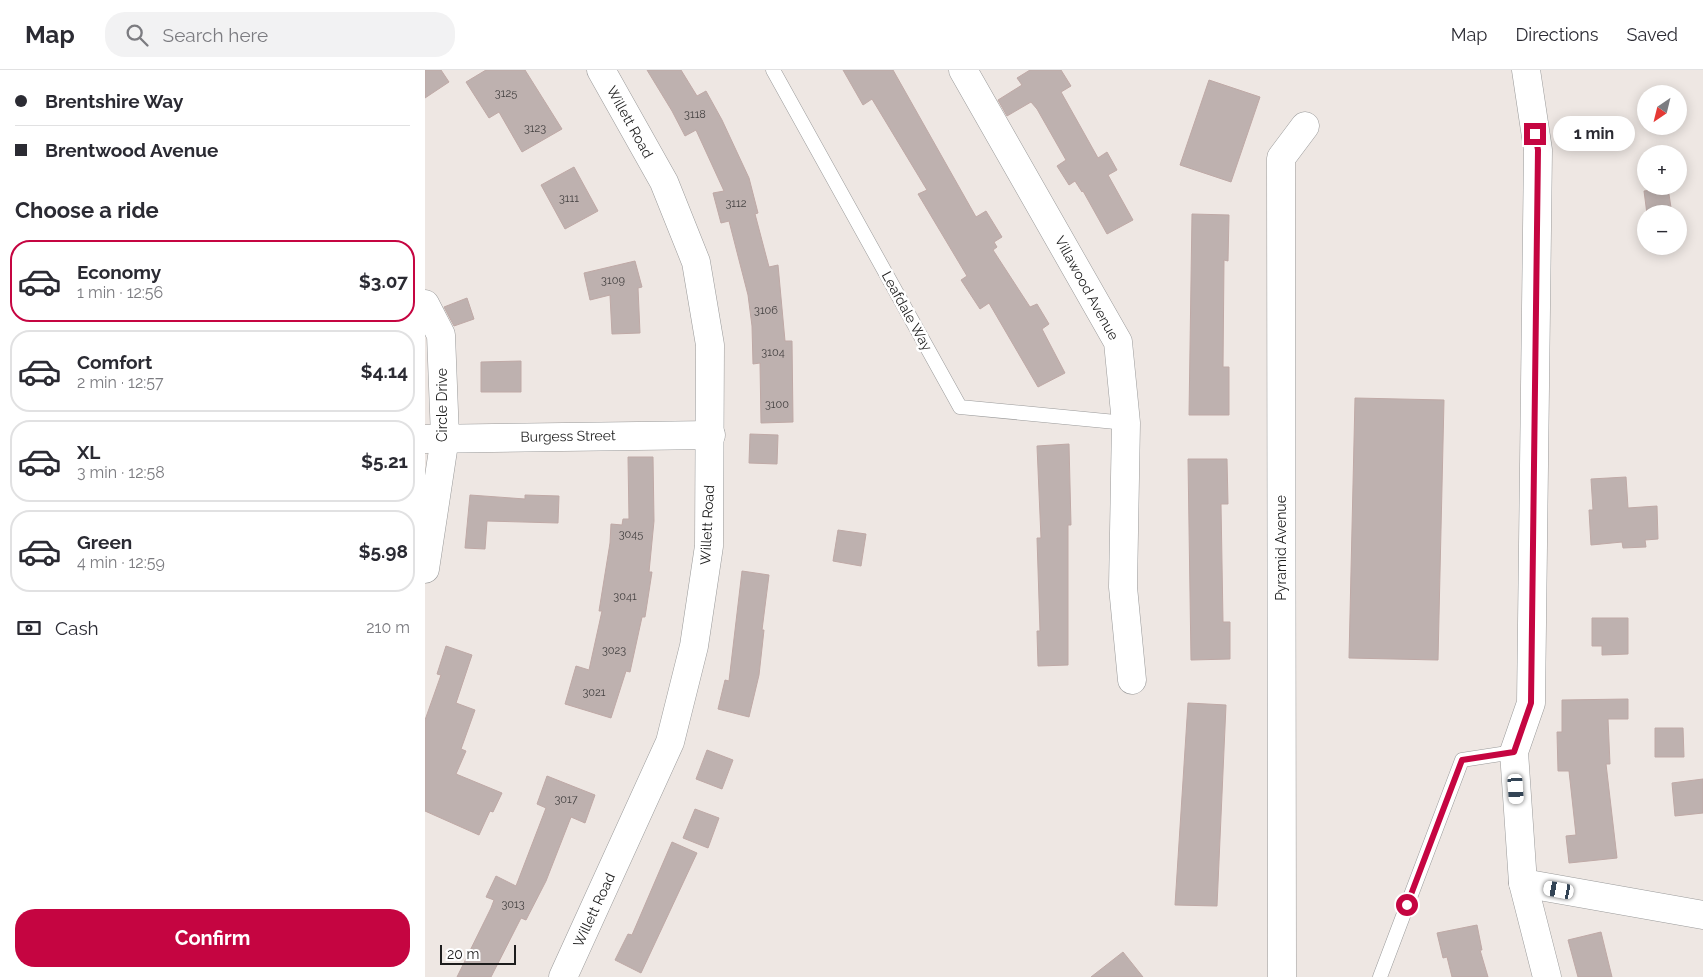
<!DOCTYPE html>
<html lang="en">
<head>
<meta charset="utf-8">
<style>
  :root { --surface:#fff; --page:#f2f2f3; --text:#2b2b33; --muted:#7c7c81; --line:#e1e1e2; --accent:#c50541 }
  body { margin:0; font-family:Raleway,sans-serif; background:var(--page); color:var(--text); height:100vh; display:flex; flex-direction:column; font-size:19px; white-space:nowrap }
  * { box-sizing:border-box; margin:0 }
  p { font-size:16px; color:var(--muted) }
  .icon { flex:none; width:28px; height:28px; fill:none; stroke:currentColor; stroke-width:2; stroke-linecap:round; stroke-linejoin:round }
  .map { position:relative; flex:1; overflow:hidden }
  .details { display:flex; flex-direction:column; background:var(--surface); width:425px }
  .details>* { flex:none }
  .banner { display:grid; align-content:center; height:110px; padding:0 15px; background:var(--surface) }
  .needle { width:32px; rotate:215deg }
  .fabs { position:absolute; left:1212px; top:15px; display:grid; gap:10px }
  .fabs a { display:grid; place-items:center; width:50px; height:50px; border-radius:50%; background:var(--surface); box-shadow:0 2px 12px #0003; font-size:25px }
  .scale { position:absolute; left:15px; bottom:12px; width:76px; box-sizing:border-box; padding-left:5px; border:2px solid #1d1d1d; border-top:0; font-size:14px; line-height:18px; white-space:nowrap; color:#1d1d1d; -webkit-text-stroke:4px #fff; paint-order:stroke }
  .end { position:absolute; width:22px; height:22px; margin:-11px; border:6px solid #c50541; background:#fff; box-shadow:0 0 0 2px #fff }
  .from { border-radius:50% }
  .bubble { position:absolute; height:35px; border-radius:18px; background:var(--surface); box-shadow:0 2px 12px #0003; font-size:16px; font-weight:700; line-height:35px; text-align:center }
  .car { position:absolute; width:15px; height:30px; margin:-15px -8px; border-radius:6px; box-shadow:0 0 4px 1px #0007; background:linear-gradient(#fff 24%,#345 0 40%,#fff 0 76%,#345 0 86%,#fff 0) }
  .banner b { display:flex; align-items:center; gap:18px; height:48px; font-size:19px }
  .banner b+b { border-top:1px solid var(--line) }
  .banner i { width:12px; height:12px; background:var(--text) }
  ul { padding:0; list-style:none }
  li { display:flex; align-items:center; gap:15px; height:82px; margin:0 10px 8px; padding:0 5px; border:2px solid var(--line); border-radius:20px }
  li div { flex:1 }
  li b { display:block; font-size:19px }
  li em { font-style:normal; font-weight:700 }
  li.on { border-color:var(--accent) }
  li>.icon { width:45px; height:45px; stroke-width:1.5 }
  h2 { padding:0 15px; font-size:22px; line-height:60px }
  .pay { display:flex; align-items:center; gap:12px; height:55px; padding:0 15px; font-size:19px }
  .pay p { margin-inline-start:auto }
  .cta { display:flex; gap:10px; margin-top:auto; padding:10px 15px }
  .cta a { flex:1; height:58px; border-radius:20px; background:var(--accent); color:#fff; font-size:20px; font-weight:700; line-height:58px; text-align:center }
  header { display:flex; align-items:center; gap:30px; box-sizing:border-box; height:70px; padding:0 25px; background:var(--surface); border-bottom:1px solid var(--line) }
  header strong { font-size:24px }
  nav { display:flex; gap:28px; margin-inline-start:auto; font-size:18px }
  .search { width:350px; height:45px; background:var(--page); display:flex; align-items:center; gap:12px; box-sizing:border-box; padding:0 18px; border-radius:20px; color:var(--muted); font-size:19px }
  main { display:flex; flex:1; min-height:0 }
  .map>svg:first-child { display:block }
  .building { fill:#beb1af; stroke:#bfa9a6 }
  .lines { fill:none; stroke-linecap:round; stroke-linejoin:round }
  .lane-casing { stroke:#9a9a9a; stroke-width:15 }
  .street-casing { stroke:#9a9a9a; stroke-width:29 }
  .lane { stroke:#fff; stroke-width:14 }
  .street { stroke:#fff; stroke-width:28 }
  .route { stroke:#c50541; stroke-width:6 }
  .labels { text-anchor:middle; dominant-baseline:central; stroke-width:5; stroke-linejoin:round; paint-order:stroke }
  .number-label { font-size:11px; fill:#454242 }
  .street-label { font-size:14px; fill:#1d1d1d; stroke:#fff }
</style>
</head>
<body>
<header>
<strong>Map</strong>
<div class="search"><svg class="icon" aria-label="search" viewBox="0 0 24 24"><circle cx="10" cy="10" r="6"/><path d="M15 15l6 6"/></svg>Search here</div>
<nav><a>Map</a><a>Directions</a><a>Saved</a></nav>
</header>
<main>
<section class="details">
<div class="banner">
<b><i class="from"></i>Brentshire Way</b>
<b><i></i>Brentwood Avenue</b>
</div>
<h2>Choose a ride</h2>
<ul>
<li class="on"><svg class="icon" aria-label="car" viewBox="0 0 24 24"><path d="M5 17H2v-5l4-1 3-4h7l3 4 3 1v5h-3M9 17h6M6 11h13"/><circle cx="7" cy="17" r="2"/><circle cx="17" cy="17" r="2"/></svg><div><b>Economy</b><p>1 min · 12:56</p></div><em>$3.07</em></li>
<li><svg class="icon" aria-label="car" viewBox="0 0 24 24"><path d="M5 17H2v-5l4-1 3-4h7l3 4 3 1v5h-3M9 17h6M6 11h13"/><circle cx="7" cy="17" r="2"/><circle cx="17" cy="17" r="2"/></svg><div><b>Comfort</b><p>2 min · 12:57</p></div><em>$4.14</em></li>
<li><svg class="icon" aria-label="car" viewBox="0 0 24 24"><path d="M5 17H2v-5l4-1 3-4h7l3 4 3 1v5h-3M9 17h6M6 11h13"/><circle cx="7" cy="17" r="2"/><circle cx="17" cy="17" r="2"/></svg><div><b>XL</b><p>3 min · 12:58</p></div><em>$5.21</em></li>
<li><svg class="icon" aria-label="car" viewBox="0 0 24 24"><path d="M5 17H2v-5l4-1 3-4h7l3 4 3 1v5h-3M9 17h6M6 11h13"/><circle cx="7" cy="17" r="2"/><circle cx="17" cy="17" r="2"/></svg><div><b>Green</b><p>4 min · 12:59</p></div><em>$5.98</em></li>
</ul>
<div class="pay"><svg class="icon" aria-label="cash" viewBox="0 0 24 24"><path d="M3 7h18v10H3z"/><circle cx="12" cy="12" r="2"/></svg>Cash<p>210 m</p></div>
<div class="cta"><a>Confirm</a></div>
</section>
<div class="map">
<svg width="1278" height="907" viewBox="0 0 1278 907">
  <rect width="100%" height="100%" fill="#eee7e3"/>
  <g class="building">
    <path d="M0,0H16L24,12L0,28Z"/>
    <path d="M61,0H100L137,59L97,82L74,42L64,48L41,12Z"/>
    <path d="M222,0H256L272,26L281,21L297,50L324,108L333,143L330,144L344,197L353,195L360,271H367L368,352L336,353L335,293L328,294L327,256L323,225L304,151L296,153L288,123L299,121L271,60L260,66L247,41Z"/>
    <path d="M418,0H468L551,147L561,141L577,167L569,172L572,177L568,180L605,237L612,234L624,254L617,259L640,303L613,317L564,233L555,239L536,210L542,206L493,124L502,120L447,29L438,35Z"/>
    <path d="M605,0H636L646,16L636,22L673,88L682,82L692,100L683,105L708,150L682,164L658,121L657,122L650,111L644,115L632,96L641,90L612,39L606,32L582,46L573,30L597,15L592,8Z"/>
    <path d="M784,10L835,27L806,112L755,95Z"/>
    <path d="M149,97L173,141L140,159L116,115Z"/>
    <path d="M1243,118L1247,144H1222L1219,121Z"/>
    <path d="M767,144L804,145L803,191L799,190L798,297H804V345H764Z"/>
    <path d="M210,191L217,217L213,218L215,263L187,264L185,225L165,230L159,203Z"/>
    <path d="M42,228L49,249L29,256L19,237Z"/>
    <path d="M96,291V322H56V292Z"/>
    <path d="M930,328L1019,330L1013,590L924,588Z"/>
    <path d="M325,364L353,365L352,394L324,393Z"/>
    <path d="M644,374L646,455H643V595L613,596L612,561H615L612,468H616L612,376Z"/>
    <path d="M203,387H228L229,451L224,502H227L220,547H217L205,602L201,601L186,648L140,634L151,596L164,600L177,541H174L185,473L186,454L197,455L198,449H204Z"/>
    <path d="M763,389H802L803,434H796L798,552H805V589L766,590Z"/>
    <path d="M1201,407L1203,438L1232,436L1233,469L1220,470L1221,477L1198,478L1197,472L1166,475L1164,440H1168L1166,409Z"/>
    <path d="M45,425L100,429V425L134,426L133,453L62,451L60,479L40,478Z"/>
    <path d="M413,460L441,464L436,496L408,491Z"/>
    <path d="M317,501L344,505L337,560H339L334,605L324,647L293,639L300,610L304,611Z"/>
    <path d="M1167,548H1203V584L1177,585V576H1167Z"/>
    <path d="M21,576L47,585L31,633L50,640L36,679L41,681L31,704L77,723L68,742L65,741L54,765L0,741V650L16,605L12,604Z"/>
    <path d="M1203,629V649H1183L1185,694H1181L1192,788L1144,793L1141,766L1151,765L1144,701H1133L1132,662H1137V630Z"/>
    <path d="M763,633L801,635L792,836L750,835Z"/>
    <path d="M1230,658H1258L1259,687H1230Z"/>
    <path d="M282,680L308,690L297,719L271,709Z"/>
    <path d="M122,706L170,725L160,753L146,747L121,811L101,850L96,848L66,907H32L66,838L69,830L61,827L71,806L91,816L121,738L112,734Z"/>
    <path d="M1278,709V743L1250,746L1247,713Z"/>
    <path d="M270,739L294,748L283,778L258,768Z"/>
    <path d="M247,772L272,783L216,903L190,890L203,864L207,865Z"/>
    <path d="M1052,855L1057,880H1055L1063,907H1027L1022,887L1018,888L1012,863Z"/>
    <path d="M1176,862L1187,907H1153L1143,870Z"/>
    <path d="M698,882L718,907H666Z"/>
  </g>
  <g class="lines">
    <defs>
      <g id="lane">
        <path d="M348,0L535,337L701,353"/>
        <path d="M955,907L1037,690L1089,682"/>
      </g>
      <g id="street">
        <path d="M538,0L693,272L701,353L698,517L707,610"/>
        <path d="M1101,0L1113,80L1106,633L1089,682L1098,813L1122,907"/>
        <path d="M0,234L16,265L20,367L0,499"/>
        <path d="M0,369L286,365"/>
        <path d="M1098,813L1278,845"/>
        <path d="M138,907L245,672L269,576L284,476L285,275L271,192L239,112L176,0"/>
        <path d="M857,907L856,88L880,56"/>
      </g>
    </defs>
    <use href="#lane" class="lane-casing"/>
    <use href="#street" class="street-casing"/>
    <use href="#lane" class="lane"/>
    <use href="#street" class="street"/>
  </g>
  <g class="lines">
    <path class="route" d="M982,835L1037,690L1089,682L1106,633L1113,80L1110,64"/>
  </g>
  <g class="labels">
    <g class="number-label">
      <text x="81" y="23">3125</text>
      <text x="270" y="44">3118</text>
      <text x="110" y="58">3123</text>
      <text x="144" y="128">3111</text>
      <text x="311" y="133">3112</text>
      <text x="188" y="210">3109</text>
      <text x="341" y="240">3106</text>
      <text x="348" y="282">3104</text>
      <text x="352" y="334">3100</text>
      <text x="206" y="464">3045</text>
      <text x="200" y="526">3041</text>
      <text x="189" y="580">3023</text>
      <text x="169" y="622">3021</text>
      <text x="141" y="729">3017</text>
      <text x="88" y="834">3013</text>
    </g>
    <g class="street-label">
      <text transform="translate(205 52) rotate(61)">Willett Road</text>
      <text transform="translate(662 218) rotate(61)">Villawood Avenue</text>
      <text transform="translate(482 241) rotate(61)">Leafdale Way</text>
      <text transform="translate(17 335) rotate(-90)">Circle Drive</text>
      <text transform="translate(143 366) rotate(-1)">Burgess Street</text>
      <text transform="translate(282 455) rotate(-87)">Willett Road</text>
      <text transform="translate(856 478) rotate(-90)">Pyramid Avenue</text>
      <text transform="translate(169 840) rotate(-65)">Willett Road</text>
    </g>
  </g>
</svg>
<div class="fabs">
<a><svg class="needle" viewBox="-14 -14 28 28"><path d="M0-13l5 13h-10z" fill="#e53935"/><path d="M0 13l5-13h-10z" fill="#7c7c81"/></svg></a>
<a>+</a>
<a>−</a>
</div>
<div class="scale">20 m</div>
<i class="end from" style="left:982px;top:835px"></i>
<i class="end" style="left:1110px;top:64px"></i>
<div class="bubble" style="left:1128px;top:46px;width:82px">1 min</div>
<i class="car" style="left:1091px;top:719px;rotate:176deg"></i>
<i class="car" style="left:1134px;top:820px;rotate:280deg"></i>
</div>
</main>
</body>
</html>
